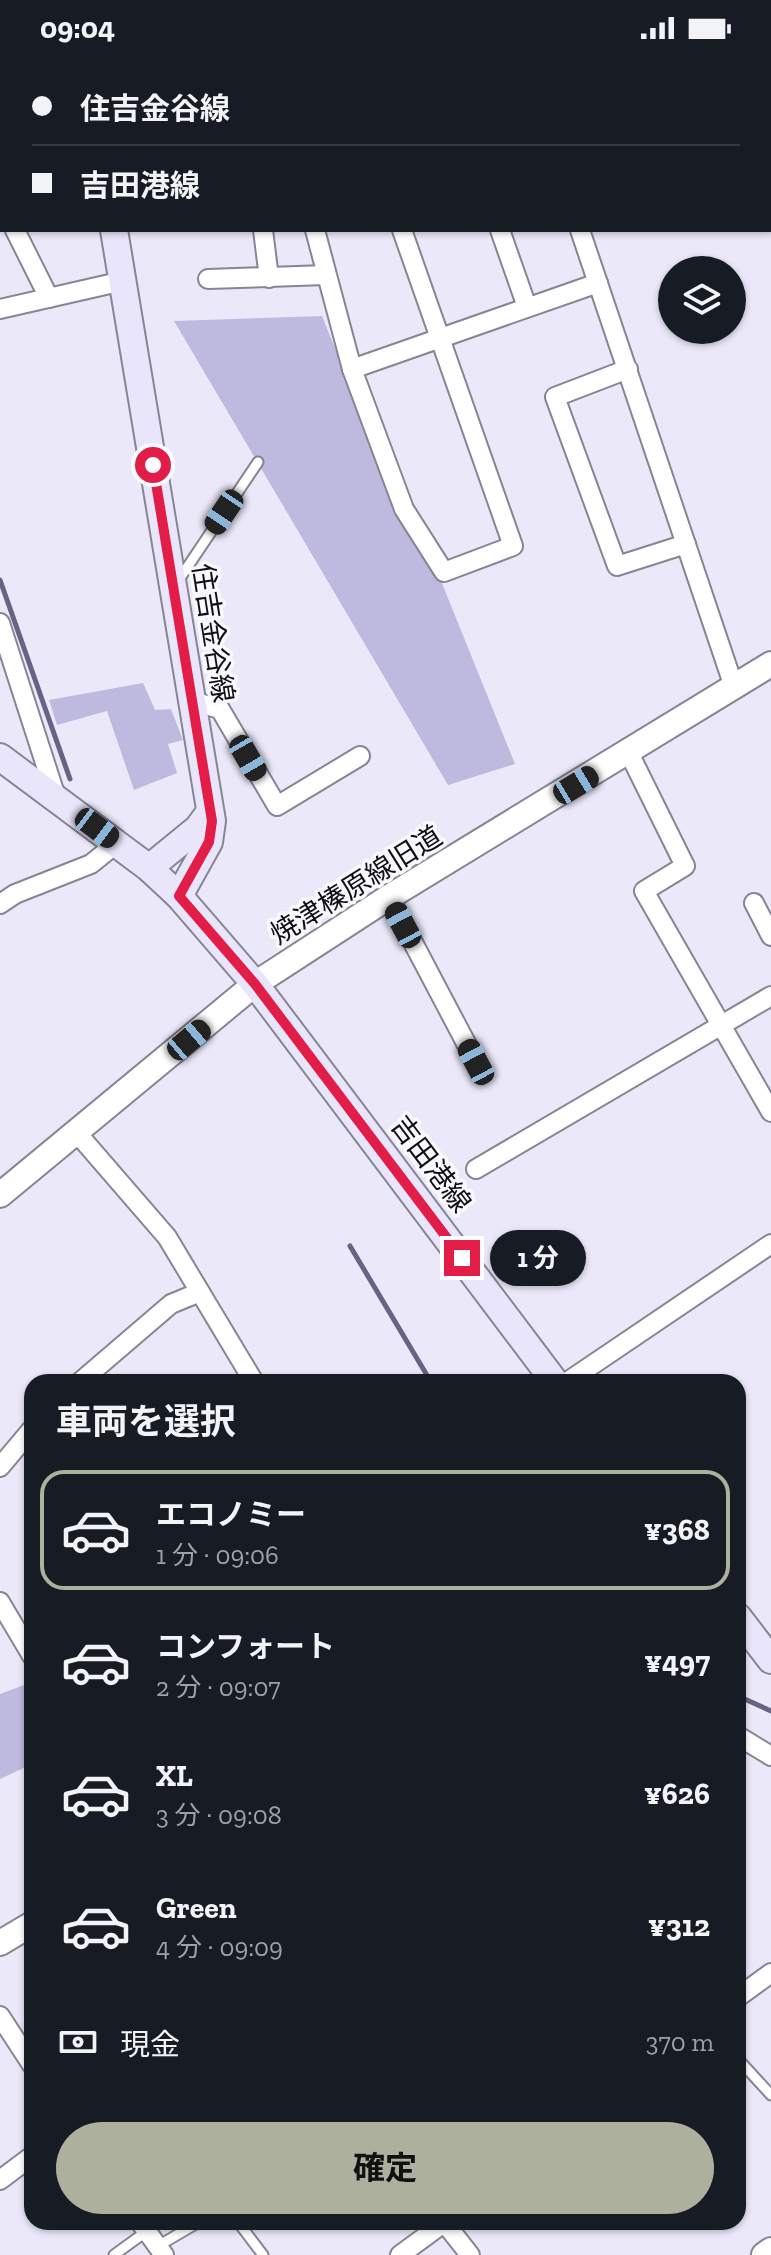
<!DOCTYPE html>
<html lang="ja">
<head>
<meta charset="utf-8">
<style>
  :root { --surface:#171b24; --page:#242831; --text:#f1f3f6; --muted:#9ea1a6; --line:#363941; --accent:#adb09c }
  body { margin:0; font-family:"Zilla Slab","Noto Sans JP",serif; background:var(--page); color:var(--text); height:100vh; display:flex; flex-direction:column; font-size:30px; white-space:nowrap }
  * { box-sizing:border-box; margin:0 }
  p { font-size:26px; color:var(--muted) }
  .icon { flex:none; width:44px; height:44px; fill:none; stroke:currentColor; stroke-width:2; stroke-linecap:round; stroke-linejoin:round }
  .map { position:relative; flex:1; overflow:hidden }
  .panel { position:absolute; left:24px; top:1318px; width:722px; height:856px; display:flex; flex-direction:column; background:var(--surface); border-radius:24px; box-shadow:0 2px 6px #0004 }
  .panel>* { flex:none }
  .banner { position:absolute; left:0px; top:0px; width:772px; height:176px; box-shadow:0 2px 6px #0004; display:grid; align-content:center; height:176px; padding:0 32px; background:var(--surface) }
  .controls { position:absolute; left:658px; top:200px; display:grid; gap:16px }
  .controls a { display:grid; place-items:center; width:88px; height:88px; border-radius:50%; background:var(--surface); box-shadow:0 2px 6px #0004; font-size:40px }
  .end { position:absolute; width:36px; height:36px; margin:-18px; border:10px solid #e11d48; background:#fff; box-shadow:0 0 0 4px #fff }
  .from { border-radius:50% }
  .bubble { position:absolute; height:56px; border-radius:28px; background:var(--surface); box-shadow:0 2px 6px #0004; font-size:26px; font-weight:700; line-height:56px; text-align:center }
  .car { position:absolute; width:24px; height:48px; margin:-24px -12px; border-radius:10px; box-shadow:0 0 6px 2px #0007; background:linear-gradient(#222 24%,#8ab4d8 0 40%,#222 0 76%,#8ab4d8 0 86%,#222 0) }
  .banner b { display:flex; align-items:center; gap:28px; height:76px; font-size:30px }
  .banner b+b { border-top:2px solid var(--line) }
  .banner i { width:20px; height:20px; background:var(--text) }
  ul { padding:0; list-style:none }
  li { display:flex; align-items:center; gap:24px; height:120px; margin:0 16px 12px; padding:0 16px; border:4px solid transparent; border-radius:24px }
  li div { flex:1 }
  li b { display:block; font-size:30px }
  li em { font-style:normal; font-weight:700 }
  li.on { border-color:var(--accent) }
  li>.icon { width:72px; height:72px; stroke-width:1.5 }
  h2 { padding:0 32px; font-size:36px; line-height:96px }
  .pay { display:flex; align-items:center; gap:20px; height:88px; padding:0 32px; font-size:30px }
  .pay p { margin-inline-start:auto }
  .primary-button { display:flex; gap:16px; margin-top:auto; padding:16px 32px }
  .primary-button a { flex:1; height:92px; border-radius:48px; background:var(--accent); color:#111; font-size:32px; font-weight:700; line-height:92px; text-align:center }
  .status { display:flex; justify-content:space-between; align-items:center; height:56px; padding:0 40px; background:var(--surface); direction:ltr }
  .status svg { height:22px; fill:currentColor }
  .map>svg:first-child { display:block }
  .green { fill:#beb9df }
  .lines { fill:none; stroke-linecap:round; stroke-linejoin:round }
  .stream { stroke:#686385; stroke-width:5 }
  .service-casing { stroke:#878593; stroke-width:13 }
  .minor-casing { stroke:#878593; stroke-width:22 }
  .tertiary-casing { stroke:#878593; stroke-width:28 }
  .secondary-casing { stroke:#878593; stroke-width:30 }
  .service { stroke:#fff; stroke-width:9 }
  .minor { stroke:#fff; stroke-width:18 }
  .tertiary { stroke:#fff; stroke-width:24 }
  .secondary { stroke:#e9e6fb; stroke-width:26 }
  .route { stroke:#e11d48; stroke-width:10 }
  .labels { text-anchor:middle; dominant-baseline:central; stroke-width:7; stroke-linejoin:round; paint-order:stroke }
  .street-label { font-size:28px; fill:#100f14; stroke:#f8f8fe }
</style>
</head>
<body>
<div class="status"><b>09:04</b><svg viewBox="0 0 49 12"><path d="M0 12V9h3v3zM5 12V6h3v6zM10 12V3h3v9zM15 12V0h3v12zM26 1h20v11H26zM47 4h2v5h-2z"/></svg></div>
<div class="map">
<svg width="771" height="2199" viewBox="0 0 771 2199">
  <rect width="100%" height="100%" fill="#ebe9f9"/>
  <g class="green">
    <path d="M322,260L360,354L435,510L515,708L448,729L174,265Z"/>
    <path d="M143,627L155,654L171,653L183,684L168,688L177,717L134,734L107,655L57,669L49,644Z"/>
    <path d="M32,1626V1708L0,1723V1638Z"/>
  </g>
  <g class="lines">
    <g class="stream">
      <path d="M0,524L70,723"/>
      <path d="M350,1190L431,1326"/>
      <path d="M738,1640L771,1655"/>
    </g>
    <defs>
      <g id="service">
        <path d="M178,525L258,406"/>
        <path d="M738,2003L771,2039"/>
        <path d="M238,2166L263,2199"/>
        <path d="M158,2190L199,2166"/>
        <path d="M114,2199L147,2175"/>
      </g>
      <g id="minor">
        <path d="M439,0L440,2"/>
        <path d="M518,0L519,2"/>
        <path d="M615,0V2"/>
        <path d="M246,2L247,0"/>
        <path d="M770,124H771"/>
        <path d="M0,144L2,148"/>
        <path d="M15,174L49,242"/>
        <path d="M263,174L269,222"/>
        <path d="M315,174L352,313L404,453L444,516L513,490L402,174"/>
        <path d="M500,174L527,251"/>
        <path d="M580,174L734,631"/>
        <path d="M208,223L326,219"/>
        <path d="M0,253L123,225"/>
        <path d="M352,313L598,227"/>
        <path d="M628,313L555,341L617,510L686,488"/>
        <path d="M0,567L56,741"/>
        <path d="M192,645L220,653L277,750L360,700"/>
        <path d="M629,697L685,810L644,835L771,1056"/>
        <path d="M389,841L476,1006"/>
        <path d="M754,847L771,880"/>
        <path d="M0,848L15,838L91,808L117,787"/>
        <path d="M77,1077L167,1181L254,1326"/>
        <path d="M476,1113L771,940"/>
        <path d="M80,1326L171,1248L200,1236"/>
        <path d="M567,1326L771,1188"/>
        <path d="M0,1411L32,1373"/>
        <path d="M0,1546L32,1600"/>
        <path d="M738,1680L771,1700"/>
        <path d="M738,1941L771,1917"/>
        <path d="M0,1960L32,2009"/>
        <path d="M0,2124L32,2100"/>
        <path d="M140,2166L164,2199"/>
        <path d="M444,2166L470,2199"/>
        <path d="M400,2199L445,2166"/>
      </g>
      <g id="tertiary">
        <path d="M0,1139L255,928L389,841L771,608"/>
        <path d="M0,1887L32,1868"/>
        <path d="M764,2199L771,2194"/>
      </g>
      <g id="secondary">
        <path d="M86,0V2"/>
        <path d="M114,174L212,765L209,786L179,840"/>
        <path d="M0,701L149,812L179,840L255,928L555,1326"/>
        <path d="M149,812L198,772L209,757"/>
        <path d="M738,1561L771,1604"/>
      </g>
    </defs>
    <use href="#service" class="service-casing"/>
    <use href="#minor" class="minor-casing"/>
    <use href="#tertiary" class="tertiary-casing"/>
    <use href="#secondary" class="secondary-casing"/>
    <use href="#service" class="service"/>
    <use href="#minor" class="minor"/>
    <use href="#tertiary" class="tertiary"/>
    <use href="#secondary" class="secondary"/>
  </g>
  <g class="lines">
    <path class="route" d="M153,409L212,765L209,786L179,840L255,928L462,1202"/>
  </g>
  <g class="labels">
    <g class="street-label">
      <text transform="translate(213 577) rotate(81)">住吉金谷線</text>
      <text transform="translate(356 829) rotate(-32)">焼津榛原線旧道</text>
      <text transform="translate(431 1108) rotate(53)">吉田港線</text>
    </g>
  </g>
</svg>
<div class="controls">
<a><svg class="icon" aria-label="layers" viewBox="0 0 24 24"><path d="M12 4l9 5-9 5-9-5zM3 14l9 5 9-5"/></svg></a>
</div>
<i class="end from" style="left:153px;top:409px"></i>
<i class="end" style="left:462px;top:1202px"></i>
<div class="bubble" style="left:490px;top:1174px;width:96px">1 分</div>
<i class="car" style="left:224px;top:456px;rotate:214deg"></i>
<i class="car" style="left:248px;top:702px;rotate:150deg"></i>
<i class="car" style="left:576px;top:729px;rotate:59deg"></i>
<i class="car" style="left:97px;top:772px;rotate:127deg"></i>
<i class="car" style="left:403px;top:869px;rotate:332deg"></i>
<i class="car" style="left:189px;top:984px;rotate:50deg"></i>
<i class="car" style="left:476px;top:1006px;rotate:332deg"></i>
<div class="banner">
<b><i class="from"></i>住吉金谷線</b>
<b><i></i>吉田港線</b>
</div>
<section class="panel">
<h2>車両を選択</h2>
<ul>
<li class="on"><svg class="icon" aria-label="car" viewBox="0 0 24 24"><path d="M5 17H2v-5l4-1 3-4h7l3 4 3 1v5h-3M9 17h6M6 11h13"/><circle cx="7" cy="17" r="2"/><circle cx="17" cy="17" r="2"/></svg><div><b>エコノミー</b><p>1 分 · 09:06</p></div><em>¥368</em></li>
<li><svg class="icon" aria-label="car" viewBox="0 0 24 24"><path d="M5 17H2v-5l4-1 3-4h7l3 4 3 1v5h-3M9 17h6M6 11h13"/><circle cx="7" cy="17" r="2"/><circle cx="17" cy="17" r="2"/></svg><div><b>コンフォート</b><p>2 分 · 09:07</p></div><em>¥497</em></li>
<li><svg class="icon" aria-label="car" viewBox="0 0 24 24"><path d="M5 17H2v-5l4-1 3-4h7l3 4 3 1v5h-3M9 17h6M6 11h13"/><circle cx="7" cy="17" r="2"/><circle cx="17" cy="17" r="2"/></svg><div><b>XL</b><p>3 分 · 09:08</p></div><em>¥626</em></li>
<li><svg class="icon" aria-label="car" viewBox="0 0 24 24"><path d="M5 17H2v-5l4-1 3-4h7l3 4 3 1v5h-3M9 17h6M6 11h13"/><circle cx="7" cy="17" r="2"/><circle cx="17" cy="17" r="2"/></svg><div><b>Green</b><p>4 分 · 09:09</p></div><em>¥312</em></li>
</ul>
<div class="pay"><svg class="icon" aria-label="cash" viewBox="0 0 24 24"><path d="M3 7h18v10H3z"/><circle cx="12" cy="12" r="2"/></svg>現金<p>370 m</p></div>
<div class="primary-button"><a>確定</a></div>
</section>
</div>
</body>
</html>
